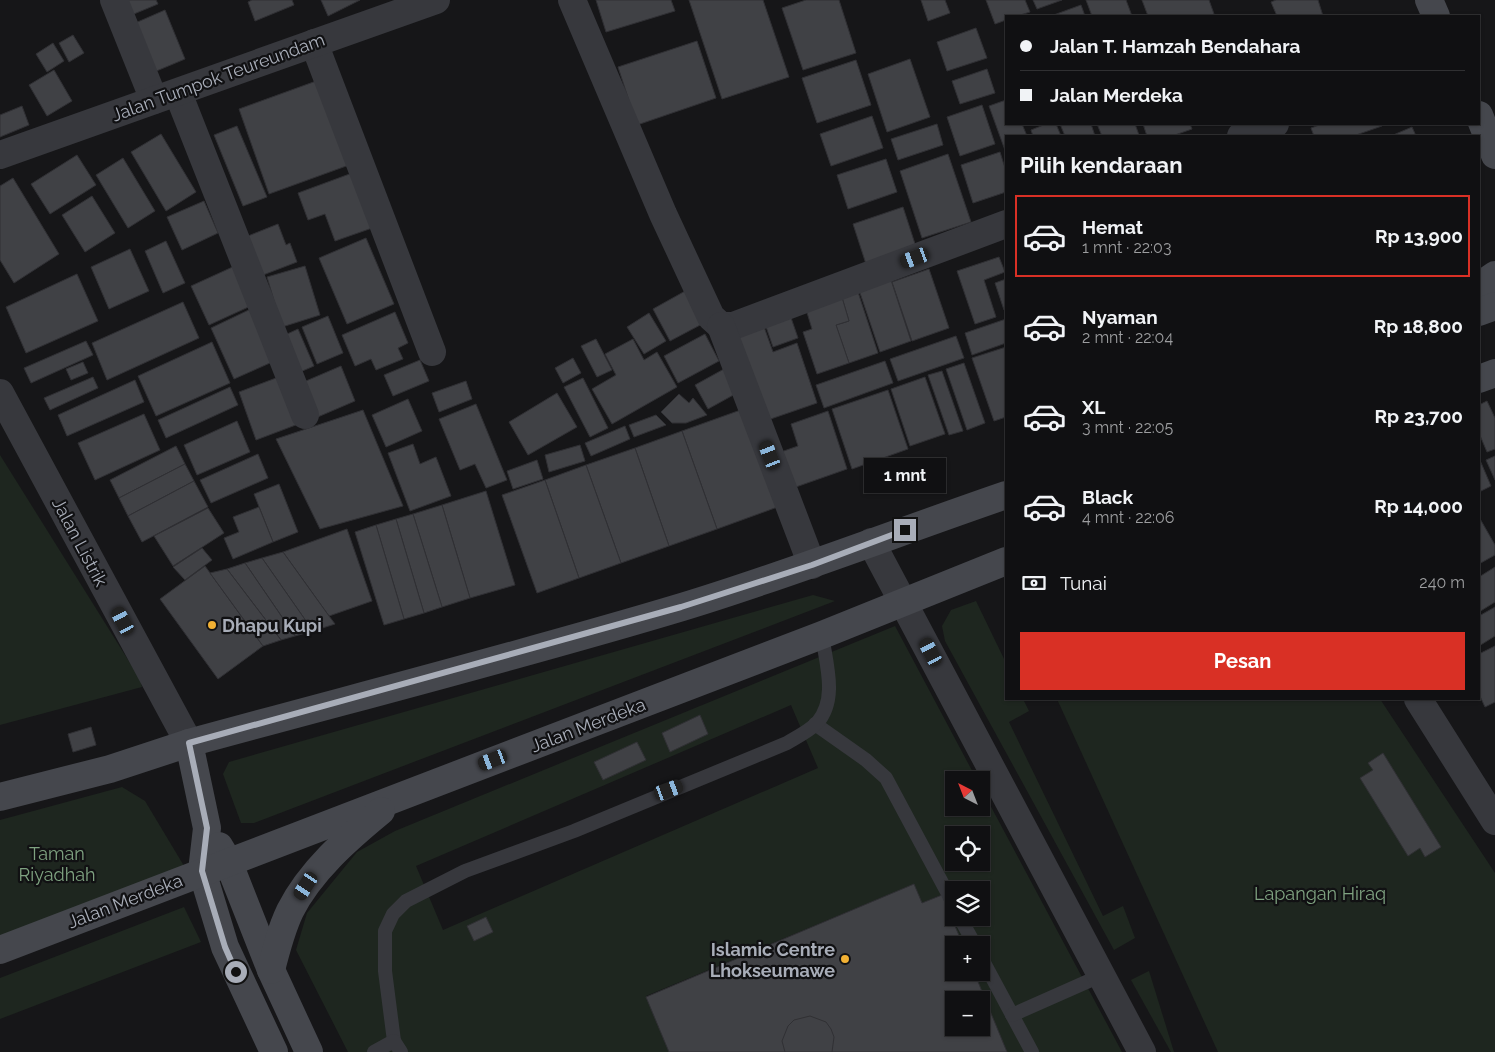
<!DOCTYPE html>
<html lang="id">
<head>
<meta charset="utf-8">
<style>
  :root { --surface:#101012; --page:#1e1e20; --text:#f1f3f6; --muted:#9c9d9f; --line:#303032; --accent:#d93025 }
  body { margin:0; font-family:Raleway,sans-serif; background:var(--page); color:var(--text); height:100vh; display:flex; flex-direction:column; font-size:19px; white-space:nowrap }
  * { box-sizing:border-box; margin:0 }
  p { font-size:16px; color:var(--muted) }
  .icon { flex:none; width:28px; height:28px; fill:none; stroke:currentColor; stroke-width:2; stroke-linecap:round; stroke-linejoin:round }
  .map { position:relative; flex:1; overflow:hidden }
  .drawer { position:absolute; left:1005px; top:135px; width:475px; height:565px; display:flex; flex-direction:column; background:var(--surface); border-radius:0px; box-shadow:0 1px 4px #0004,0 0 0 1px var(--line) }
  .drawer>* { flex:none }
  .hud { position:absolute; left:1005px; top:15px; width:475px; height:110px; border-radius:0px; box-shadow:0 1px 4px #0004,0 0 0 1px var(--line); display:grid; align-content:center; height:110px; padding:0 15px; background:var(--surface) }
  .needle { width:32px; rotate:318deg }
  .buttons { position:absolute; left:945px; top:771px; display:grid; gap:10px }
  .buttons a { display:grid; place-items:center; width:45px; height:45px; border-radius:0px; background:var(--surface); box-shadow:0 1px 4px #0004,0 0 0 1px var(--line); font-size:25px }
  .end { position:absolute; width:22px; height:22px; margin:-11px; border:6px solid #a8adb8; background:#111; box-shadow:0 0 0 2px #111 }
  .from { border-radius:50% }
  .bubble { position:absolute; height:35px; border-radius:0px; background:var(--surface); box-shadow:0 1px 4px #0004,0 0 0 1px var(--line); font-size:16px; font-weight:700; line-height:35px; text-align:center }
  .car { position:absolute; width:15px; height:30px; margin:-15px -8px; border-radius:6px; box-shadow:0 0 4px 1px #0007; background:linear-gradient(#222 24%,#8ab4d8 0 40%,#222 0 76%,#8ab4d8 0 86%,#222 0) }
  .hud b { display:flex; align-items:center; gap:18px; height:48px; font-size:19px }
  .hud b+b { border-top:1px solid var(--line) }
  .hud i { width:12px; height:12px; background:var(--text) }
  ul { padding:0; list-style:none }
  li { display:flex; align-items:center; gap:15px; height:82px; margin:0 10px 8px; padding:0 5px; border:2px solid transparent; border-radius:0px }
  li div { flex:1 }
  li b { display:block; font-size:19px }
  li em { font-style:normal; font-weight:700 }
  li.on { border-color:var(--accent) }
  li>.icon { width:45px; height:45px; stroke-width:1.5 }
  h2 { padding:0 15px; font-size:22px; line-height:60px }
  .pay { display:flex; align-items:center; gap:12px; height:55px; padding:0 15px; font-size:19px }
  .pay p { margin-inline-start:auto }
  .button { display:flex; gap:10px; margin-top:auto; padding:10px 15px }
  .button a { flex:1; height:58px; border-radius:0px; background:var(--accent); color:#fff; font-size:20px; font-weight:700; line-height:58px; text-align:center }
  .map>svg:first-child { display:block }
  .green { fill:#1e261f; fill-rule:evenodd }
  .building { fill:#404145; stroke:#303034; fill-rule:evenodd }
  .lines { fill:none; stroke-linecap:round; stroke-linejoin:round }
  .lane { stroke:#37383d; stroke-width:14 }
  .street { stroke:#37383d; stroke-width:28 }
  .secondary { stroke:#45474d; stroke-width:28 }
  .route { stroke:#a8adb8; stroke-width:6 }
  .poi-dot { fill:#f2b134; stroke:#111113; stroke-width:2 }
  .labels { text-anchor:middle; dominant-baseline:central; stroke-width:4.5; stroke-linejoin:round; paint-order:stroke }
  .street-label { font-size:18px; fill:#a8adb8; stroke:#111113 }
  .poi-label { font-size:18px; font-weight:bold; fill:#a8adb8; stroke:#111113; text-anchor:start }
  .park-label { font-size:18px; fill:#7fa381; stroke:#111113 }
</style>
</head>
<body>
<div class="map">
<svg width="1495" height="1052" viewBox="0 0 1495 1052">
  <rect width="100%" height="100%" fill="#161618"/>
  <g class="green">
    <path d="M0,455L140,679L142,687L0,725Z"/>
    <path d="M813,595L835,601L254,823H241L223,774L229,762Z"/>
    <path d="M976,601L1006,663V699H1023L1029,711L1009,722L1103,916L1123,906L1135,938L1114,950L945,641L942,626L951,610Z"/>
    <path d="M895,626L977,780H954V808H981V788L1122,1052H1007L974,973L981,972V945H963L941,895L922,903L914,884L646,996L669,1052H348L296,950L307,913L357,852L395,831ZM791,705L818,768L443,930L416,866ZM954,835H981V862H954ZM954,890H981V918H954Z"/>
    <path d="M1057,699H1380L1495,873V1052H1218Z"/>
    <path d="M122,787L145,801L190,876L0,945V820Z"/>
    <path d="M184,907L201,942L0,1019V978Z"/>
    <path d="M1149,971L1174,1052H1171L1131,980Z"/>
  </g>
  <g class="building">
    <path d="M122,0H156L158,4L129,16Z"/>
    <path d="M252,0H292L294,5L255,21L248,2Z"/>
    <path d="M321,0H360L328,16Z"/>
    <path d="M596,0H671L675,11L606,32Z"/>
    <path d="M689,0H763L789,77L722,99Z"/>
    <path d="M806,0H839L856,53L803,70L782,8Z"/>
    <path d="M921,0H945L950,13L928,21Z"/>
    <path d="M986,0H1025L1030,12L1017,16H1006V20L995,24Z"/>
    <path d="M1033,0H1062L1037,9Z"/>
    <path d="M1086,0H1126L1132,16H1092Z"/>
    <path d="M1142,0H1209L1214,14L1209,16H1148Z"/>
    <path d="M1276,0H1318L1323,16H1277L1271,2Z"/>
    <path d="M1081,5L1085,16H1051Z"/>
    <path d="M165,10L185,59L154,72L133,24Z"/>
    <path d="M976,28L987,58L947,71L937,42Z"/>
    <path d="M73,35L84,53L69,62L59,43Z"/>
    <path d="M697,41L716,98L637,125L618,67Z"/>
    <path d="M53,43L64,61L47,72L36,54Z"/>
    <path d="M910,59L930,117L887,132L868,74Z"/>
    <path d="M856,60L871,105L817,123L802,78Z"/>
    <path d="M987,69L995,93L960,104L952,81Z"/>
    <path d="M54,70L72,101L47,116L29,85Z"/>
    <path d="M319,80L349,165L269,194L239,109Z"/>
    <path d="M1006,100V124H1022L1027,136H1006V153L989,106Z"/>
    <path d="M982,105L995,144L960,156L947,117Z"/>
    <path d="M22,106L29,125L0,137V115Z"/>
    <path d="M872,116L883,148L831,166L820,134Z"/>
    <path d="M937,124L943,145L898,160L891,139Z"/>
    <path d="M1046,124H1056L1061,136H1033L1031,130Z"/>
    <path d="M1060,124H1091L1095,136H1065Z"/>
    <path d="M1097,124H1135L1139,135L1102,136Z"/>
    <path d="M1143,124H1190L1192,129L1172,136H1147Z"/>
    <path d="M1322,124H1381L1382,126L1353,136H1314L1311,128Z"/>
    <path d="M237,126L267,197L243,206L214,135Z"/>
    <path d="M1412,127L1416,136H1391Z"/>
    <path d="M161,134L196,192L166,211L131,152Z"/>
    <path d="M1000,152L1006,171V192L973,203L961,165Z"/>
    <path d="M948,154L971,222L922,238L900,171Z"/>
    <path d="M77,155L96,185L50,214L31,184Z"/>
    <path d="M123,158L155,211L128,228L96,175Z"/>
    <path d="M886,159L897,192L848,209L837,175Z"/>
    <path d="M355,172L375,227L335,241L325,214L308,220L298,193Z"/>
    <path d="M13,178L59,254L14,283L0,260V186Z"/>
    <path d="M92,196L115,233L85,252L62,215Z"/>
    <path d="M204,201L218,233L182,250L167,217Z"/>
    <path d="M903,207L916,247L866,264L853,224Z"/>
    <path d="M278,224L286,245L290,243L297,262L263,275L248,236Z"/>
    <path d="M366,238L394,304L347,324L319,258Z"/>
    <path d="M166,241L185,283L163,293L145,251Z"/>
    <path d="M130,249L149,291L109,309L91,267Z"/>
    <path d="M999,257L1005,272L984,280L996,317L975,324L957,271Z"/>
    <path d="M237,265L255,304L209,325L191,286Z"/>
    <path d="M305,266L320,315L282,327L267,277Z"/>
    <path d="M929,269L949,328L912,341L892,282Z"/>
    <path d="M77,274L98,321L26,353L6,307Z"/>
    <path d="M890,277L911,341L880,352L858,287Z"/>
    <path d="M1006,279V309L1004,310L995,283Z"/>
    <path d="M857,289L878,353L849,363L836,325L849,321L841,294Z"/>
    <path d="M687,290L704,323L670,341L653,309Z"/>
    <path d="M841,294L849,321L836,325L849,363L817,374L803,332L812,329L805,306Z"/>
    <path d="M183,302L199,338L107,380L92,343Z"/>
    <path d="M255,307L279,359L234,379L211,328Z"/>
    <path d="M788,309L798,338L773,347L763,318Z"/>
    <path d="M395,312L408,343L398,348L403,359L376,370L371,359L355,366L342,335Z"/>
    <path d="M649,313L666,341L644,354L627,327Z"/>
    <path d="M328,316L343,353L317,364L302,327Z"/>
    <path d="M1006,319V343L972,355L965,333Z"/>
    <path d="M763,324L773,352L797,343L817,403L762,422L732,334Z"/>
    <path d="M298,329L314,366L300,372L285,335Z"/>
    <path d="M705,334L719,361L678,383L664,356Z"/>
    <path d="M956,336L964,358L898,381L890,359Z"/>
    <path d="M596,339L612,370L597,377L581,346Z"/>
    <path d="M633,339L644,360L657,352L677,387L612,424L592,389L616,375L605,354Z"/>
    <path d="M86,341L93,355L31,383L24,368Z"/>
    <path d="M212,342L230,383L156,416L138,376Z"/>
    <path d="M1006,347V417L994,421L972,358Z"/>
    <path d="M573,358L581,373L563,383L555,368Z"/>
    <path d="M420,360L429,381L393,396L384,375Z"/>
    <path d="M885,361L893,383L824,408L816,385Z"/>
    <path d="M83,362L88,373L71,380L66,369Z"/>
    <path d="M964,363L985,423L967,430L946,369Z"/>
    <path d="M341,366L355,401L313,419L299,384Z"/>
    <path d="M724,369L737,393L708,409L695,385Z"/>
    <path d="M942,371L963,431L949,435L928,375Z"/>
    <path d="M284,375L301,423L256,440L239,392Z"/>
    <path d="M93,377L98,388L50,410L44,398Z"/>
    <path d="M925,377L945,434L910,446L891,389Z"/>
    <path d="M583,378L608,428L590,437L564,387Z"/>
    <path d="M135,380L144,402L67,436L58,415Z"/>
    <path d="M466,381L472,399L439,412L432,393Z"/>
    <path d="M230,387L238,405L166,438L158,420Z"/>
    <path d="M888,390L908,449L852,469L832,409Z"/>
    <path d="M557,393L577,427L528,455L509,422Z"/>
    <path d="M679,394L689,403L693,398L707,415L686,423H672L661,412Z"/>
    <path d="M408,399L422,431L386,447L372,415Z"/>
    <path d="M1487,401L1495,418V449L1487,452L1479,433V405Z"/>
    <path d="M476,404L507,480L486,488L475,464L460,470L439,419Z"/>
    <path d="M749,407L783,505L717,529L682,431Z"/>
    <path d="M363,410L403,506L320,529L276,439Z"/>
    <path d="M828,411L847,469L793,488L781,452L798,446L791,424Z"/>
    <path d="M144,414L160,450L95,480L78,443Z"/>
    <path d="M656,415L666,425L634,437L629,425Z"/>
    <path d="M237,421L250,452L197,475L184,445Z"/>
    <path d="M625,426L630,439L591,456L585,443Z"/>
    <path d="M682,431L717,529L669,546L635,448Z"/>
    <path d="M413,444L420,464L436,457L451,496L410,511L388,453Z"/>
    <path d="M580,445L585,461L549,472L545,455Z"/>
    <path d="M176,446L185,464L119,498L110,480Z"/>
    <path d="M635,448L669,546L621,563L586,465Z"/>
    <path d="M258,454L268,478L211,503L200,480Z"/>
    <path d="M1495,456V480L1486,460Z"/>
    <path d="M1479,458L1491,486L1479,492Z"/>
    <path d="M537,460L543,479L513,489L507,471Z"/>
    <path d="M185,464L194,481L128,516L119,498Z"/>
    <path d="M586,465L621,563L579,578L545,480Z"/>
    <path d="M545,480L579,578L537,593L502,495Z"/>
    <path d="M194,481L208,507L142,542L128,516Z"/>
    <path d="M279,484L298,532L273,542L254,494Z"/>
    <path d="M486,491L515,585L470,598L442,505Z"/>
    <path d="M442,505L470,598L442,607L413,514Z"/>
    <path d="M259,507L273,542L233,559L224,538L239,532L233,517Z"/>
    <path d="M208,508L224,533L173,566L154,536Z"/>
    <path d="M413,514L442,607L424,613L396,519Z"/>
    <path d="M1479,517L1495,545V555L1479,564Z"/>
    <path d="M396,519L424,613L404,619L376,525Z"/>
    <path d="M376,525L404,619L384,625L355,532Z"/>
    <path d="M347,529L372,601L329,616L283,552Z"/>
    <path d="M202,548L212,560L185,580L173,567Z"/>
    <path d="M283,552L329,616L335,624L313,631L262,558Z"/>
    <path d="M262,558L313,631L295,636L245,563Z"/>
    <path d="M245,563L295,636L281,640L227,569Z"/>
    <path d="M205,566L263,646L218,679L160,599Z"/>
    <path d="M1495,567V602L1479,612V577Z"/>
    <path d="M227,569L281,640L263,646L210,573Z"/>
    <path d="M1495,607V636L1479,646V616Z"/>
    <path d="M1495,646V702L1485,707L1479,694V654Z"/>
    <path d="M700,715L708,734L670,752L662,733Z"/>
    <path d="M91,727L96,745L73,752L68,734Z"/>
    <path d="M637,742L646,760L603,780L594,762Z"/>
    <path d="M1383,753L1441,847L1425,857L1420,848L1408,856L1360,778L1373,770L1368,763Z"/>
    <path d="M914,884L922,903L942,895L963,945H954V972H974L1007,1052H669L646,997ZM954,1000H981V1028H954Z"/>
    <path d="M486,917L493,932L474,941L467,926Z"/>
    <path d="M810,1016L826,1022L831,1029L834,1037L832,1052H785L782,1041L788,1026L794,1020Z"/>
  </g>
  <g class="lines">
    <g class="lane">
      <path d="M815,724L866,760L886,778L954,905"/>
      <path d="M960,918L975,945"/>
      <path d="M981,957L1032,1052"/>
      <path d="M1012,1015L1100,976"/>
      <path d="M394,1041L385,971V931L393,914L406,901L465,871L574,831L787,743C797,737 809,731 817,723C838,699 826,664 822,635"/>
      <path d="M374,1052L394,1041L401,1052"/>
    </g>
    <g class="street">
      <path d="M114,0L154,100"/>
      <path d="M572,0L663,214L711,317L721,326H733L1006,224"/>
      <path d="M314,43L432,352"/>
      <path d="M178,93L305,415"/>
      <path d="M1241,136L1275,124"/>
      <path d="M0,155L436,0"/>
      <path d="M721,326L812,565"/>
      <path d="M0,393L189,743"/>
      <path d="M871,542L1142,1052"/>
      <path d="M1418,699L1495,821"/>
    </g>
    <g class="secondary">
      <path d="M1429,0L1436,16"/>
      <path d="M1479,115L1495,155"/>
      <path d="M1479,286L1495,275"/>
      <path d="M1479,312L1495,306"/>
      <path d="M1479,379L1495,373"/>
      <path d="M189,743L207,828L202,871L225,947L274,1052"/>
      <path d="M0,797L110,769L189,743C353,698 519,656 682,607C791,574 898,532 1006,495"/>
      <path d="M219,846L228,861L271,970L309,1052"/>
      <path d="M0,950L822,635L1006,561"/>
      <path d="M271,970C276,950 281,930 290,911C310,871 347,839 381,811"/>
    </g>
  </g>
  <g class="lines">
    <path class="route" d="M236,972L225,947L202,871L207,828L189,743L681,607L812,565L905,530"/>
  </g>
  <g class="poi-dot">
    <circle cx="212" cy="625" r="5"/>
    <circle cx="845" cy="959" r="5"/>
  </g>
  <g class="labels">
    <g class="street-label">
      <text transform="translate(218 77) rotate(-20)">Jalan Tumpok Teureundam</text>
      <text transform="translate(80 542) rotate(62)">Jalan Listrik</text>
      <text transform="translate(588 725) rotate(-21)">Jalan Merdeka</text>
      <text transform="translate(125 901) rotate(-21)">Jalan Merdeka</text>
    </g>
    <g class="poi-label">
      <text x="222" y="625">Dhapu Kupi</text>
      <text x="835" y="949" text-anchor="end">Islamic Centre<tspan x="835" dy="21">Lhokseumawe</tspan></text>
    </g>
    <g class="park-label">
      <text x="57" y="853">Taman<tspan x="57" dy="21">Riyadhah</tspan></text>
      <text x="1320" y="893">Lapangan Hiraq</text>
    </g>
  </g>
</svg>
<div class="buttons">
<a><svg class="needle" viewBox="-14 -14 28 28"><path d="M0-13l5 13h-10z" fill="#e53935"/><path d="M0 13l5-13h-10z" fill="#9c9d9f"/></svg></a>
<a><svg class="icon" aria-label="locate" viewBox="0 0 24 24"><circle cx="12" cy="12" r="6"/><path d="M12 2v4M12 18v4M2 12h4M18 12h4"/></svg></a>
<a><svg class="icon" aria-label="layers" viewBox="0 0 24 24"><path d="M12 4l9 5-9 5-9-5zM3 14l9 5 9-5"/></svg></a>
<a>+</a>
<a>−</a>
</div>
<i class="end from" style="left:236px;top:972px"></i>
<i class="end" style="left:905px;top:530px"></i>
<div class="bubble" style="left:864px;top:458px;width:82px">1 mnt</div>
<i class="car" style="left:915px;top:258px;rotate:250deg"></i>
<i class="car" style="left:770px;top:455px;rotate:339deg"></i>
<i class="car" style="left:123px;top:621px;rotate:332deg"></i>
<i class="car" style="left:931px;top:652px;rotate:332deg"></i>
<i class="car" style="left:493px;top:760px;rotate:249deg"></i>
<i class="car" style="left:669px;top:790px;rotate:70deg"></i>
<i class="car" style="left:306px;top:886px;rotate:213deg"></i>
<div class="hud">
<b><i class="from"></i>Jalan T. Hamzah Bendahara</b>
<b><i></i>Jalan Merdeka</b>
</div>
<section class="drawer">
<h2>Pilih kendaraan</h2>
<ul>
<li class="on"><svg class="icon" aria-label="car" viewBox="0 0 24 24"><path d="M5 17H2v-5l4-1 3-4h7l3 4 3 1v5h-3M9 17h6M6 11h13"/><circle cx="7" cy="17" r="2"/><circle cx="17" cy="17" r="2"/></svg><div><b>Hemat</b><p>1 mnt · 22:03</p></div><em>Rp 13,900</em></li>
<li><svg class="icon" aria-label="car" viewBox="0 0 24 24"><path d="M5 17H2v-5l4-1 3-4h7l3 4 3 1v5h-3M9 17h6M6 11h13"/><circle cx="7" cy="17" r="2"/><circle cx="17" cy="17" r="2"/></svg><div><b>Nyaman</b><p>2 mnt · 22:04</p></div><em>Rp 18,800</em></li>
<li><svg class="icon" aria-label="car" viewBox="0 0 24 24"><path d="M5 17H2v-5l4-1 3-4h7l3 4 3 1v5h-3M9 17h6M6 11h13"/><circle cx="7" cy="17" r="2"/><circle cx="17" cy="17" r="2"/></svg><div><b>XL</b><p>3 mnt · 22:05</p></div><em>Rp 23,700</em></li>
<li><svg class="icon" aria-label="car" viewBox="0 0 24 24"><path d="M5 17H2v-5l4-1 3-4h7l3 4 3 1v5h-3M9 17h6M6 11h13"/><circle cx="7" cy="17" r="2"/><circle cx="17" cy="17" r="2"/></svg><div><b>Black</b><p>4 mnt · 22:06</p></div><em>Rp 14,000</em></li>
</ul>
<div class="pay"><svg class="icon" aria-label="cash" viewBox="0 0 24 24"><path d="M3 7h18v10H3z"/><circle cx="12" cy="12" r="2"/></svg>Tunai<p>240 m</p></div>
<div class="button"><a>Pesan</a></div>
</section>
</div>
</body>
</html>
